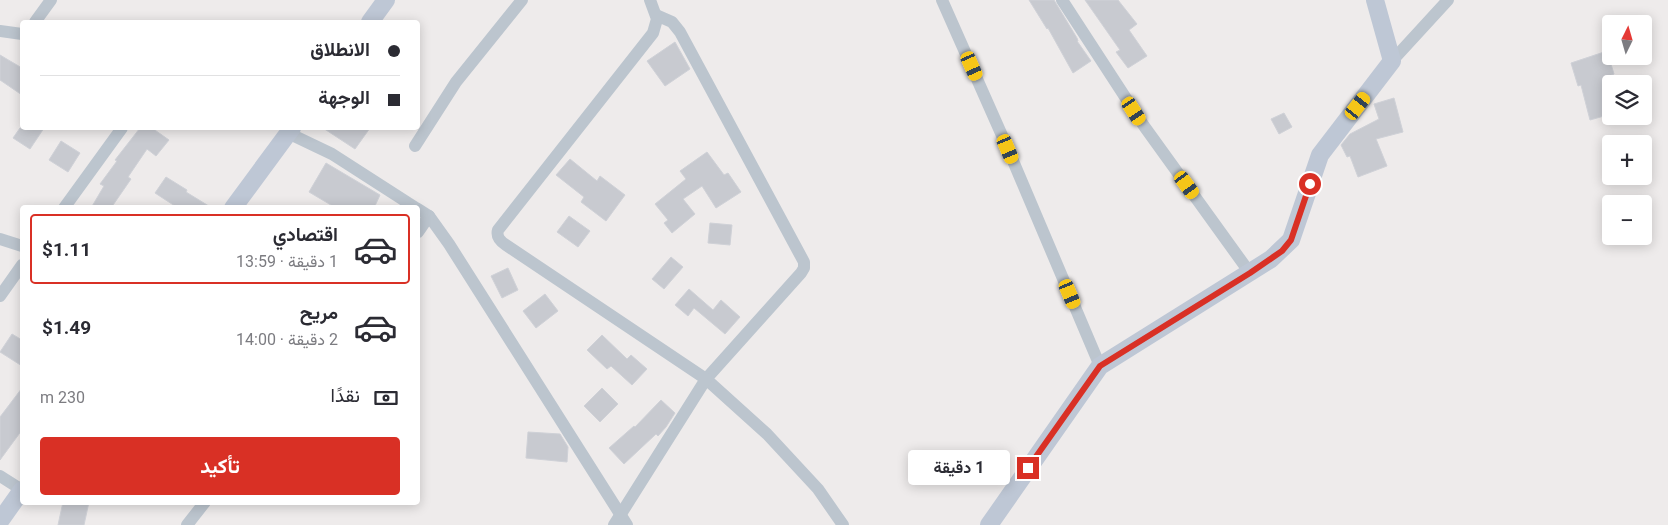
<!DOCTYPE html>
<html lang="ar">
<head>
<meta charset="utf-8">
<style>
  :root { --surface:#fff; --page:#f2f2f3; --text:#2b2b33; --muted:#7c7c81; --line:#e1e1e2; --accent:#d93025 }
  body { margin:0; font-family:Roboto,Vazirmatn,sans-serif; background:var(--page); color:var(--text); direction:rtl; height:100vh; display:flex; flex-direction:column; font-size:19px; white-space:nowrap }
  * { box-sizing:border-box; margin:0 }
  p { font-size:16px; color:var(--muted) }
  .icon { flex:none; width:28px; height:28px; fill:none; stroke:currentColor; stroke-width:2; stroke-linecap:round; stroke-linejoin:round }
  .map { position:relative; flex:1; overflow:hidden; direction:ltr }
  .drawer { position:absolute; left:20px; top:205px; width:400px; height:300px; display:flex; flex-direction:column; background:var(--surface); border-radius:5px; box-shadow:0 2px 12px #0003; direction:rtl }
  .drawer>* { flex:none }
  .guide { position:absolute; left:20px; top:20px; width:400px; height:110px; border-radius:5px; box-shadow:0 2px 12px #0003; direction:rtl; display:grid; align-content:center; height:110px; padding:0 20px; background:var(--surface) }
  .needle { width:32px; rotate:5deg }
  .fabs { position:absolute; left:1602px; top:15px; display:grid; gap:10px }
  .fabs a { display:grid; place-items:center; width:50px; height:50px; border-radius:5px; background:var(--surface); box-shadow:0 2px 12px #0003; font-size:25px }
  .end { position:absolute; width:22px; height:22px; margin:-11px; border:6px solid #d93025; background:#fff; box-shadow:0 0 0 2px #fff }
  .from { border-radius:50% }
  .bubble { position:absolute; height:35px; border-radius:5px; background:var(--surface); box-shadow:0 2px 12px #0003; font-size:16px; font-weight:700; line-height:35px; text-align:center; direction:rtl }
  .car { position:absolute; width:15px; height:30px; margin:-15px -8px; border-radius:6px; box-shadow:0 0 4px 1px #0007; background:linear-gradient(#f5c518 24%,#345 0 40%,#f5c518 0 76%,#345 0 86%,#f5c518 0) }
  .guide b { display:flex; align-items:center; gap:18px; height:48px; font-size:19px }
  .guide b+b { border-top:1px solid var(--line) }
  .guide i { width:12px; height:12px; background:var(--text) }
  ul { padding:9px 0 0; list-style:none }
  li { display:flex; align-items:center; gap:15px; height:70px; margin:0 10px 8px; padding:0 10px; border:2px solid transparent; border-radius:5px }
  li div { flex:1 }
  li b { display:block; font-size:19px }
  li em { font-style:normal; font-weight:700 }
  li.active { border-color:var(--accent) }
  li>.icon { width:45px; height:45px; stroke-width:1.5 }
  .pay { display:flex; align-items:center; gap:12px; height:55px; padding:0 20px; font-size:19px }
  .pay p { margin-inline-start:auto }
  .primary-button { display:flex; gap:10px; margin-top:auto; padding:10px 20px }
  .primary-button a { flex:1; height:58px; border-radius:5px; background:var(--accent); color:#fff; font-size:20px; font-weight:700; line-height:58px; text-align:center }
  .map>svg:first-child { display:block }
  .building { fill:#c8cad0; stroke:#cfd1d7 }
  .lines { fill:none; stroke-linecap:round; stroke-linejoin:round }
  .street { stroke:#bcc5ce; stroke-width:12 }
  .secondary { stroke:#bec7d5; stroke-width:18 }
  .route { stroke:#d93025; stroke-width:6 }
</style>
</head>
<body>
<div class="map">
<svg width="1668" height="525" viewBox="0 0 1668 525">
  <rect width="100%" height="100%" fill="#eeebeb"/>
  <g class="building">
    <path d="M1029,0H1054L1077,38L1078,41H1077L1091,61L1073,73L1048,28L1047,29Z"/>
    <path d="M1085,0H1118L1137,24L1129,30L1147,56L1128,68L1116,52L1120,50Z"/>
    <path d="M675,42L690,69L665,86L647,61Z"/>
    <path d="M1607,51L1614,74L1609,76L1611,82V114L1590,120L1581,85L1578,86L1571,63Z"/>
    <path d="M0,55L22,68V95L0,80Z"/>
    <path d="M1394,98L1403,132L1376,139L1387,166L1358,177L1350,156L1347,157L1341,145L1350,134L1379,119L1374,104Z"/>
    <path d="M1284,113L1292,127L1279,134L1271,119Z"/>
    <path d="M20,128H44L30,149L13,138Z"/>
    <path d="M140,128H152L169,140L156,156L147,149L128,177L131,179L111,208H91L104,186L100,184L117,161L115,160Z"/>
    <path d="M323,128H370L355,149Z"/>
    <path d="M61,141L80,153L68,172L49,160Z"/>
    <path d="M707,152L724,175L728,173L741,192L716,208L702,186L683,199L695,214L672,233L664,223L668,220L655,204L686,179L680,171Z"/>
    <path d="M570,159L597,181L600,176L625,195L606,221L581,202L584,197L556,175Z"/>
    <path d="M326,163L380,195L374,208H336L309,192Z"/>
    <path d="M166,177L187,190L186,192L212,208H178L155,193Z"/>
    <path d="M569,216L590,231L578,247L557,232Z"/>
    <path d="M710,223L732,225L730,245L708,243Z"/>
    <path d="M671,257L683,267L664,289L652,279Z"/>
    <path d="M508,268L518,290L502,298L491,276Z"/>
    <path d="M689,289L713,310L721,300L740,317L725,334L694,308L688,316L675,305Z"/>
    <path d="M545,294L558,311L536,328L523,311Z"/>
    <path d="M12,334L22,340V366L0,352Z"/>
    <path d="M602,335L627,359L631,355L647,369L632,385L611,366L607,369L587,350Z"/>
    <path d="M22,388V430L0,460V417Z"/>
    <path d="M602,388L618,404L600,422L584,406Z"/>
    <path d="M661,400L675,413L666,427L658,436L656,434L624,464L609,448L634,426L635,427Z"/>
    <path d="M528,432L560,434L568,447L567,462L526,458Z"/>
    <path d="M63,502H89L84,525H58Z"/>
  </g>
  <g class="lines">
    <g class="street">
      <path d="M942,0L1008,149L1100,366"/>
      <path d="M1062,0L1144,126L1250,273"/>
      <path d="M656,15L672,22L680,32L804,262V268L801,273L706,379L767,434L818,489L843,525"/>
      <path d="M35,22L51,0"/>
      <path d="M0,31L22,34"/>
      <path d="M1392,61L1448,0"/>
      <path d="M288,133L332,154L416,208"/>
      <path d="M415,146L456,82L522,0"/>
      <path d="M64,208L122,128"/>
      <path d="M418,209L429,216L449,244L627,525"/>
      <path d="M418,232L429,216"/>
      <path d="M0,239L22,246"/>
      <path d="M0,296L22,265"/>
      <path d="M0,476L22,490"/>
      <path d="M187,525L205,502"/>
      <path d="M614,525L706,379L506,245C500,241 496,237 498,230L653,33L657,19L650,0"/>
    </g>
    <g class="secondary">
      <path d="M370,22L386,0"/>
      <path d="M233,208L292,128"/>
      <path d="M0,521L22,490"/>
      <path d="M989,525L1100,366L1271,259L1291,240L1320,155L1392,61L1375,0"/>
    </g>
  </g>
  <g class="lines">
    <path class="route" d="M1028,468L1100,366L1250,273L1282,251L1291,240L1310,184"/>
  </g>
</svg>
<div class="fabs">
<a><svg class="needle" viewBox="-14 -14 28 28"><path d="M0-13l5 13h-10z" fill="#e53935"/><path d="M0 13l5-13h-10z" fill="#7c7c81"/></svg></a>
<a><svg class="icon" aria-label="layers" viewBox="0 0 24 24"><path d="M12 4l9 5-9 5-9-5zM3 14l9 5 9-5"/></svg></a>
<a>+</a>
<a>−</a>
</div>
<i class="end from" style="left:1310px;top:184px"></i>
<i class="end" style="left:1028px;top:468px"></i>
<div class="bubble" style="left:908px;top:450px;width:102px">1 دقيقة</div>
<i class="car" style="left:972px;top:66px;rotate:156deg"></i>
<i class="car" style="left:1358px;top:106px;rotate:38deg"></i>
<i class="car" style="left:1134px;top:111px;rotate:147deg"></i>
<i class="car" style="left:1008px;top:149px;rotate:157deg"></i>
<i class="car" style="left:1187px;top:185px;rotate:144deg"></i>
<i class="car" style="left:1070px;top:294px;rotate:157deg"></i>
<div class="guide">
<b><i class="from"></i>الانطلاق</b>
<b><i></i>الوجهة</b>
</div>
<section class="drawer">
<ul>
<li class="active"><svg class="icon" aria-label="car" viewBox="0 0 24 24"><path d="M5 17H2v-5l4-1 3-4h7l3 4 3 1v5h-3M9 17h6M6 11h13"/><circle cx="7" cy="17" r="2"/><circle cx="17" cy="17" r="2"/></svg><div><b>اقتصادي</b><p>1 دقيقة · 13:59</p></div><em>$1.11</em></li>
<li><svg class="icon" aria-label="car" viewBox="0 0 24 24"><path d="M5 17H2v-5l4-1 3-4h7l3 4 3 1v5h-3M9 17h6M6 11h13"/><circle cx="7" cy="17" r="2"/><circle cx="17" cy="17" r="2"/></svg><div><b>مريح</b><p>2 دقيقة · 14:00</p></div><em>$1.49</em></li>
</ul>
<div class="pay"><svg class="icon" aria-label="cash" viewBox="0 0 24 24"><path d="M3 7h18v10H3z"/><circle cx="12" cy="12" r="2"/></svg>نقدًا<p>230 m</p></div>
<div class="primary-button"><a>تأكيد</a></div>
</section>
</div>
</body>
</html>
